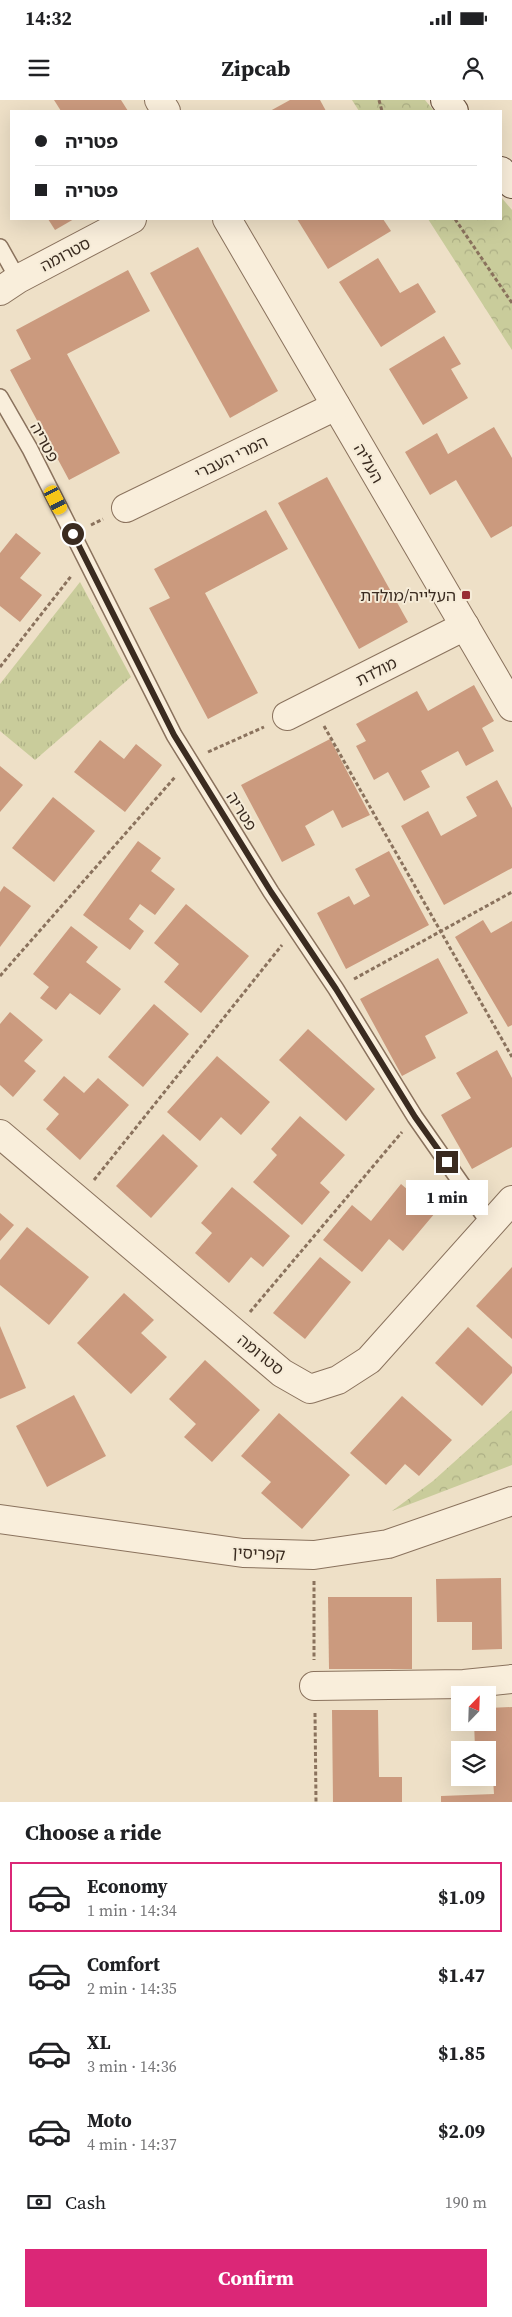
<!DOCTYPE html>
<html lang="en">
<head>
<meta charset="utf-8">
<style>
  :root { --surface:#fff; --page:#f2f2f2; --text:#202124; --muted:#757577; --line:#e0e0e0; --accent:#db2777 }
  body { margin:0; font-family:"Source Serif 4","Noto Sans Hebrew",serif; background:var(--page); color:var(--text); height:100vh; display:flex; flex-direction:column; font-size:19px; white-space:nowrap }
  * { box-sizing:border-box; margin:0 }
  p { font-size:16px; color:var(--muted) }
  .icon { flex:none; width:28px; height:28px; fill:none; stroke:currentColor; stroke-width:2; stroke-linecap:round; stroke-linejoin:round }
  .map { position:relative; height:1702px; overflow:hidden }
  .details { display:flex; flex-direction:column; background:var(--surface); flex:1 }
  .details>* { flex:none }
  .hud { position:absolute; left:10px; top:10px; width:492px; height:110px; border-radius:0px; box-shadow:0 5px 20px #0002; display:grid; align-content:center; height:110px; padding:0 25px; background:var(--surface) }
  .needle { width:32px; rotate:23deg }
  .buttons { position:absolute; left:451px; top:1586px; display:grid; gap:10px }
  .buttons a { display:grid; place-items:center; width:45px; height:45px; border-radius:0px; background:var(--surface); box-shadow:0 5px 20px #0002; font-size:25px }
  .end { position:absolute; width:22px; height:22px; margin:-11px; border:6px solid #3a2b20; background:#fff; box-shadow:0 0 0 2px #fff }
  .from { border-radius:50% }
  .bubble { position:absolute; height:35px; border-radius:0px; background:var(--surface); box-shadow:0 5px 20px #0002; font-size:16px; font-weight:700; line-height:35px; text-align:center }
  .car { position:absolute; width:15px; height:30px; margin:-15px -8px; border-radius:6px; box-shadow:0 0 4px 1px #0007; background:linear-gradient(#f5c518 24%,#345 0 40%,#f5c518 0 76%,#345 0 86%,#f5c518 0) }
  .hud b { display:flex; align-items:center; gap:18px; height:48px; font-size:19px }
  .hud b+b { border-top:1px solid var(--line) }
  .hud i { width:12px; height:12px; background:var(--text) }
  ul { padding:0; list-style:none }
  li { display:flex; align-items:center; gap:15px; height:70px; margin:0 10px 8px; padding:0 15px; border:2px solid transparent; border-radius:0px }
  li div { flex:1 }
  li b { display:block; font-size:19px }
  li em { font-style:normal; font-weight:700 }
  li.active { border-color:var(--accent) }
  li>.icon { width:45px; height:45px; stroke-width:1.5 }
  h2 { padding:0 25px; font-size:22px; line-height:60px }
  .pay { display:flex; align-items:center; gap:12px; height:55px; padding:0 25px; font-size:19px }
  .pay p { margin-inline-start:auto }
  .action { display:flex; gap:10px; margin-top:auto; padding:10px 25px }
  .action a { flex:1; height:58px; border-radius:0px; background:var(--accent); color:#fff; font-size:20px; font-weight:700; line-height:58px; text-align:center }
  .status { display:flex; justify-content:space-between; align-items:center; height:35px; padding:0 25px; background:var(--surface); direction:ltr }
  .status svg { height:14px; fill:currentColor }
  header { display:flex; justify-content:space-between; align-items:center; height:65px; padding:0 25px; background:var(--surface); font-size:22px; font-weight:700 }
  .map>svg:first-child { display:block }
  .grass { fill:url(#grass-tufts) }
  .park { fill:url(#park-crowns) }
  .building { fill:#cb9a7e }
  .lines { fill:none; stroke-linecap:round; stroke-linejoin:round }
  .lane-casing { stroke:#8a725d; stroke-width:18 }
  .street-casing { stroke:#8a725d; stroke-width:30 }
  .secondary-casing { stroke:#6c5340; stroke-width:30 }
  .path { stroke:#8a725d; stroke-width:3; stroke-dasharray:4 2.5; stroke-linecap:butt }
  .lane { stroke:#f9eedb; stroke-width:15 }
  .street { stroke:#f9eedb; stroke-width:28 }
  .secondary { stroke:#f9eedb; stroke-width:28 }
  .route { stroke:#3a2b20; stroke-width:6 }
  .poi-dot { fill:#982d34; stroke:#f5ebd7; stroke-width:2 }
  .labels { text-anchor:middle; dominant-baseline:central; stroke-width:4; stroke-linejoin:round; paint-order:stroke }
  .street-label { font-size:16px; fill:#3a2b20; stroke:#f5ebd7 }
  .poi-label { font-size:16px; fill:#3a2b20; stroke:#f5ebd7; text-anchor:end }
</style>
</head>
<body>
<div class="status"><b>14:32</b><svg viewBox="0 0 49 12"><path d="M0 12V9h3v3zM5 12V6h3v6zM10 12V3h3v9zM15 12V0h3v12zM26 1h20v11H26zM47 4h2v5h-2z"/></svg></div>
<header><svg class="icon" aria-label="menu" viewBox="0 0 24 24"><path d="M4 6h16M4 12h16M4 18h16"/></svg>Zipcab<svg class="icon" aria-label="person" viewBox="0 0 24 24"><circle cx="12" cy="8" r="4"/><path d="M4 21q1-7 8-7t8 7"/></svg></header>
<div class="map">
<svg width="512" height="1702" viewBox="0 0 512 1702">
  <defs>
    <pattern id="grass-tufts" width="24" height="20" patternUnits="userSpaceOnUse" patternTransform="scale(1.25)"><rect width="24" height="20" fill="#c9cc9b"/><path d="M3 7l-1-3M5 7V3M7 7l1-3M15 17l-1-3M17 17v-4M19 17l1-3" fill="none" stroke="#adaf85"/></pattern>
    <pattern id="park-crowns" width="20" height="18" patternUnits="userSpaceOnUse" patternTransform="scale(1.25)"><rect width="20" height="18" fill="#c9cc9b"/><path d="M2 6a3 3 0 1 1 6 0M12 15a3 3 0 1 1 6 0" fill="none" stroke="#adaf85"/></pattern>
  </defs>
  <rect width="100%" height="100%" fill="#eee0c7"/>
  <path class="grass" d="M80,482L131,577L35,660L0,631V584Z"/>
  <g class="park">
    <path d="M352,0H425L434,11H359Z"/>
    <path d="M501,97L512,110V250L428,119H501Z"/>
    <path d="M512,1310V1365L392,1411L433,1381Z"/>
  </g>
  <g class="building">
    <path d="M54,0H121L128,11H61Z"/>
    <path d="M290,0H320L326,11H270Z"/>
    <path d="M48,119H74L55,130Z"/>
    <path d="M297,119H383L391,131L328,169Z"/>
    <path d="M198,147L278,291L230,318L150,173Z"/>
    <path d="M378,158L400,193L418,183L436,212L381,247L339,182Z"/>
    <path d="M128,170L150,211L67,254L120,353L69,380L10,270L31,259L16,230Z"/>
    <path d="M444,236L461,264L451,269L468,298L423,325L389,269Z"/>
    <path d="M494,327L512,358V426L491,438L456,380L430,395L405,352L437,333L448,354Z"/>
    <path d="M327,377L408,522L359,549L278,403Z"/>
    <path d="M266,410L288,449L205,493L258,593L208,619L149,508L170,498L154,469Z"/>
    <path d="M16,433L41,453L20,478L42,495L20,522L0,506V453Z"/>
    <path d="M474,585L494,621L482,628L494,651L466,666L458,651L421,671L430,687L404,701L388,672L374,680L356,646L366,641L356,624L417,591L428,611Z"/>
    <path d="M330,639L370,715L342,728L333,710L305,726L315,745L282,762L241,685Z"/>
    <path d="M100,640L124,659L136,644L162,665L125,712L74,672Z"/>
    <path d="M0,666L23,685L0,712Z"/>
    <path d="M497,680L512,708V768L444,805L401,726L428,711L441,736L477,716L466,697Z"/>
    <path d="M53,697L95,731L54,782L12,748Z"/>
    <path d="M138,741L161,758L151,771L175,789L155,815L140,804L129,819L144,831L130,850L83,815Z"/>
    <path d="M389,751L429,825L346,869L317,813L349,796L354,805L370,796L355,769Z"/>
    <path d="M4,786L31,806L0,847V792Z"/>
    <path d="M186,804L249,856L201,913L164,882L179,864L154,843Z"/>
    <path d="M483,820L491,833L512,821V925L508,927L455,837Z"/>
    <path d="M71,826L98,847L86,862L121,889L100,915L70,893L56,910L40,898L49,887L33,874Z"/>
    <path d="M438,858L468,913L425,936L436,958L402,976L360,899Z"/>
    <path d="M154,904L189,934L143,987L108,957Z"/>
    <path d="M10,912L43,940L24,961L36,971L13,997L0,985V924Z"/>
    <path d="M308,929L375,989L346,1021L279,960Z"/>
    <path d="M497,950L512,978V1047L472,1069L441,1015L471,998L456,973Z"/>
    <path d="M217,956L270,1002L241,1035L221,1017L200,1041L167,1012Z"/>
    <path d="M64,976L84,993L98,978L129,1005L80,1060L46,1029L59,1014L43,1000Z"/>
    <path d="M300,1016L345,1055L320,1083L330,1092L302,1125L253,1082L277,1055L271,1049Z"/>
    <path d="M163,1034L198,1066L151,1118L116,1086Z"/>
    <path d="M401,1084L435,1113L403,1151L389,1139L362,1172L323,1140L352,1105L371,1121Z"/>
    <path d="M232,1087L290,1136L263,1167L251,1157L229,1183L195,1153L212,1133L201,1123Z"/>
    <path d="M0,1113L14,1125L0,1141Z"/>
    <path d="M27,1127L89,1177L49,1225L0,1185V1160Z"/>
    <path d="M320,1157L351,1182L305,1239L273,1213Z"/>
    <path d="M512,1167V1239L476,1206Z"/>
    <path d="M124,1193L154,1220L141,1233L167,1257L131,1294L77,1243Z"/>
    <path d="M0,1226L26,1288L0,1299Z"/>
    <path d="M468,1227L512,1267V1273L482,1306L435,1263Z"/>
    <path d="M205,1260L260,1310L212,1362L184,1337L196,1324L169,1299Z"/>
    <path d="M74,1295L106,1356L47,1387L16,1326Z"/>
    <path d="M402,1296L452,1340L419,1376L405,1364L386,1385L350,1353Z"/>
    <path d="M279,1313L350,1375L302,1429L261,1393L271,1382L241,1356Z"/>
    <path d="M501,1478L502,1549L472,1550V1522H437L436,1479Z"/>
    <path d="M328,1497H412V1569H329Z"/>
    <path d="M512,1607V1702H441V1696L494,1694L491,1647L475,1648L474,1622H488V1608Z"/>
    <path d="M332,1610H378L379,1677H402V1702H333Z"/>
  </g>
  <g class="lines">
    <defs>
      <g id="lane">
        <path d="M0,147L18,179"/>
        <path d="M0,297L30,349L174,635L271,792L336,889L415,1017L489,1123"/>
      </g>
      <g id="street">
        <path d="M159,0L166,11"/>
        <path d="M227,119L512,607"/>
        <path d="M0,191L18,179L132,119"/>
        <path d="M126,408L336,306"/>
        <path d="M287,616L465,526"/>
        <path d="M0,1034L282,1273L310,1289L338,1280L369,1260L512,1100"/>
        <path d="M0,1419L243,1453L314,1455L388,1444L512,1401"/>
        <path d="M314,1586L464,1584L512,1579"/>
      </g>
      <g id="secondary">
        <path d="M445,0L454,11"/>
        <path d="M501,71L512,84"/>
      </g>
    </defs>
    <use href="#lane" class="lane-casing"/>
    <use href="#street" class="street-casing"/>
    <use href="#secondary" class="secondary-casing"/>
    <g class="path">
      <path d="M379,0L382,11"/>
      <path d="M455,119L512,203"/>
      <path d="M91,425L103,419"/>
      <path d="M0,567L72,475"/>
      <path d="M324,626L512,957"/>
      <path d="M208,652L264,627"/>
      <path d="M0,876L176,676"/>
      <path d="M354,879L512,792"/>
      <path d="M94,1080L282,845"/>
      <path d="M250,1212L402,1032"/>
      <path d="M314,1481V1560"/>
      <path d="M315,1613L316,1702"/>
    </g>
    <use href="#lane" class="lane"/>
    <use href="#street" class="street"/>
    <use href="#secondary" class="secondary"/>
  </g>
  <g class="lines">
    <path class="route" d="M73,434L174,635L271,792L336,889L415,1017L447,1062"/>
  </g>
  <rect class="poi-dot" x="461" y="490" width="10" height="10" rx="2.5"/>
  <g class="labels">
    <g class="street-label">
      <text transform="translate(65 154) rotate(-28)">סטרומה</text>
      <text transform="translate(45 342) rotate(62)">פטריה</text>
      <text transform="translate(231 357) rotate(-26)">המרי העברי</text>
      <text transform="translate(369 363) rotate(60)">העליה</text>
      <text transform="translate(376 571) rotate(-27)">מולדת</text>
      <text transform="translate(242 711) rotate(58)">פטריה</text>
      <text transform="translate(261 1254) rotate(39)">סטרומה</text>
      <text transform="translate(259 1453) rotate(3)">קפריסין</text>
    </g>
    <g class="poi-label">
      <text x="456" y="495">העלייה/מולדת</text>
    </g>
  </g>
</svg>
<div class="buttons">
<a><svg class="needle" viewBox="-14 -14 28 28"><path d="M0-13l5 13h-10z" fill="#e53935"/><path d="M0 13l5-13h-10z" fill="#757577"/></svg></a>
<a><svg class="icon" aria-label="layers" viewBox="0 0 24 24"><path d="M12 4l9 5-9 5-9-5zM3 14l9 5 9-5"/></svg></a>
</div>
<i class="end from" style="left:73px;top:434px"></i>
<i class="end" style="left:447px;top:1062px"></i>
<div class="bubble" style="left:406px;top:1080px;width:82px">1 min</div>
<i class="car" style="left:56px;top:400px;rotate:153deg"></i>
<div class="hud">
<b><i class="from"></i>פטריה</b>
<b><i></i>פטריה</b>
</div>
</div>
<section class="details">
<h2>Choose a ride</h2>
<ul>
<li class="active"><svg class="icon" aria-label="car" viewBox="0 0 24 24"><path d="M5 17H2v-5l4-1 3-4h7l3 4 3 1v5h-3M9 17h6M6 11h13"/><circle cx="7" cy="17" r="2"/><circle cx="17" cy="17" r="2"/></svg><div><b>Economy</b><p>1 min · 14:34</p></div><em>$1.09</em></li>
<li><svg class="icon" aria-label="car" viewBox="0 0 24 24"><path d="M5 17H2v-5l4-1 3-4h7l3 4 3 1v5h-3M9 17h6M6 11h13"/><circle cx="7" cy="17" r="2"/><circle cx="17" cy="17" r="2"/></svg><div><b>Comfort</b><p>2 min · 14:35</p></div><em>$1.47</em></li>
<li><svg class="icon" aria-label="car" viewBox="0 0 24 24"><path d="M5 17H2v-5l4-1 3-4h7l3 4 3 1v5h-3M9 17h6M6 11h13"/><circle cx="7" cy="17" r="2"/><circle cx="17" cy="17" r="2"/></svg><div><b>XL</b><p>3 min · 14:36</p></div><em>$1.85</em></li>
<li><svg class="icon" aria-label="car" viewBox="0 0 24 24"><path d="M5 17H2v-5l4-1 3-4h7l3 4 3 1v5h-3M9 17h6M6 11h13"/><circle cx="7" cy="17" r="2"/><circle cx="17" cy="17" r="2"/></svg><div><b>Moto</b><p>4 min · 14:37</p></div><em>$2.09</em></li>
</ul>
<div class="pay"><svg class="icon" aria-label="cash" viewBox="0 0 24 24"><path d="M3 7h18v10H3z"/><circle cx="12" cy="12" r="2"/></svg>Cash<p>190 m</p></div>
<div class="action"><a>Confirm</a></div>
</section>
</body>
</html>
